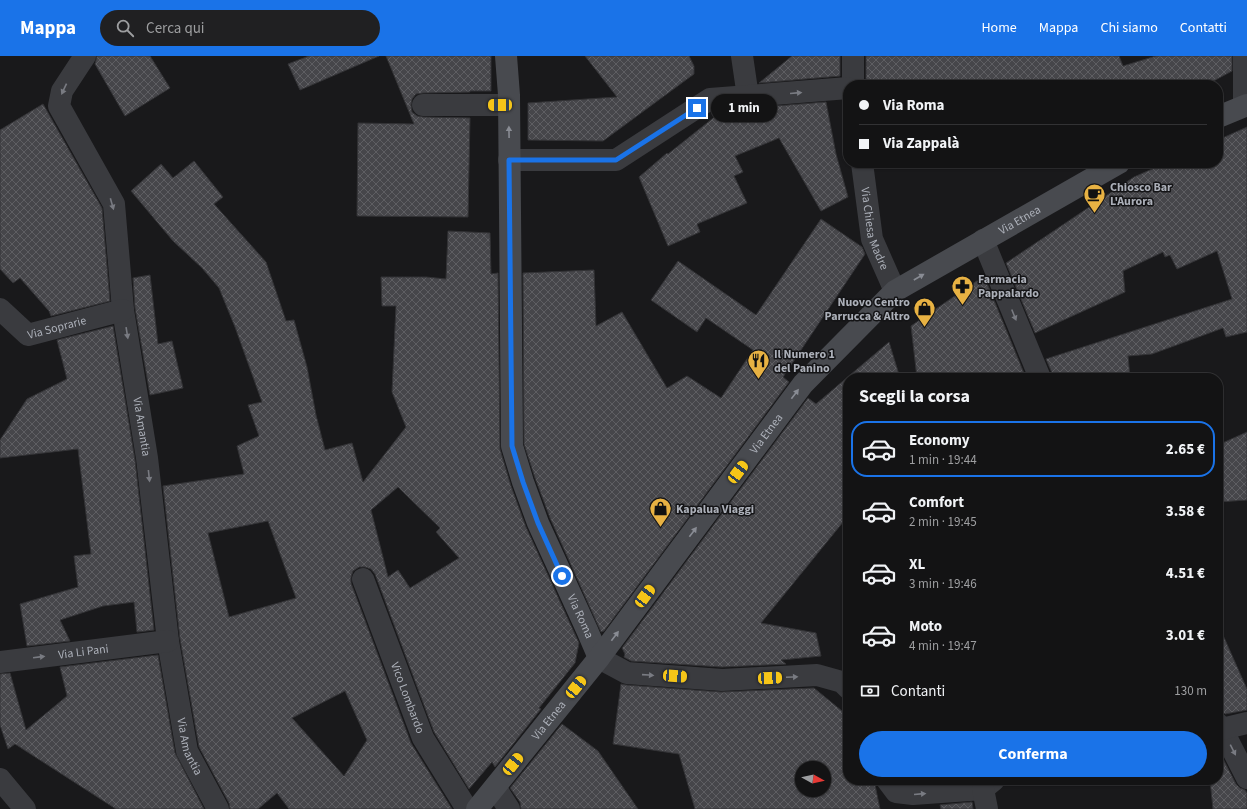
<!DOCTYPE html>
<html lang="it">
<head>
<meta charset="utf-8">
<style>
  :root { --surface:#131314; --page:#202022; --text:#f1f3f6; --muted:#9d9ea0; --line:#323234; --accent:#1a73e8 }
  body { margin:0; font-family:"Source Sans 3",sans-serif; background:var(--page); color:var(--text); height:100vh; display:flex; flex-direction:column; font-size:15px; white-space:nowrap }
  * { box-sizing:border-box; margin:0 }
  p { font-size:13px; color:var(--muted) }
  .icon { flex:none; width:22px; height:22px; fill:none; stroke:currentColor; stroke-width:2; stroke-linecap:round; stroke-linejoin:round }
  .map { position:relative; flex:1; overflow:hidden }
  .side { position:absolute; left:843px; top:317px; width:380px; height:412px; display:flex; flex-direction:column; background:var(--surface); border-radius:16px; box-shadow:0 1px 3px #0004,0 0 0 1px var(--line) }
  .side>* { flex:none }
  .guide { position:absolute; left:843px; top:24px; width:380px; height:88px; border-radius:16px; box-shadow:0 1px 3px #0004,0 0 0 1px var(--line); display:grid; align-content:center; height:88px; padding:0 16px; background:var(--surface) }
  .needle { width:26px; rotate:98deg }
  .tools { position:absolute; left:795px; top:705px; display:grid; gap:8px }
  .tools a { display:grid; place-items:center; width:36px; height:36px; border-radius:50%; background:var(--surface); box-shadow:0 1px 3px #0004,0 0 0 1px var(--line); font-size:20px }
  .end { position:absolute; width:18px; height:18px; margin:-9px; border:5px solid #1a73e8; background:#fff; box-shadow:0 0 0 2px #fff }
  .from { border-radius:50% }
  .bubble { position:absolute; height:28px; border-radius:14px; background:var(--surface); box-shadow:0 1px 3px #0004,0 0 0 1px var(--line); font-size:13px; font-weight:700; line-height:28px; text-align:center }
  .car { position:absolute; width:12px; height:24px; margin:-12px -6px; border-radius:5px; box-shadow:0 0 3px 1px #0007; background:linear-gradient(#f5c518 24%,#345 0 40%,#f5c518 0 76%,#345 0 86%,#f5c518 0) }
  .guide b { display:flex; align-items:center; gap:14px; height:38px; font-size:15px }
  .guide b+b { border-top:1px solid var(--line) }
  .guide i { width:10px; height:10px; background:var(--text) }
  ul { padding:0; list-style:none }
  li { display:flex; align-items:center; gap:12px; height:56px; margin:0 8px 6px; padding:0 8px; border:2px solid transparent; border-radius:16px }
  li div { flex:1 }
  li b { display:block; font-size:15px }
  li em { font-style:normal; font-weight:700 }
  li.selected { border-color:var(--accent) }
  li>.icon { width:36px; height:36px; stroke-width:1.5 }
  h2 { padding:0 16px; font-size:18px; line-height:48px }
  .pay { display:flex; align-items:center; gap:10px; height:44px; padding:0 16px; font-size:15px }
  .pay p { margin-inline-start:auto }
  .cta { display:flex; gap:8px; margin-top:auto; padding:8px 16px }
  .cta a { flex:1; height:46px; border-radius:24px; background:var(--accent); color:#fff; font-size:16px; font-weight:700; line-height:46px; text-align:center }
  header { display:flex; align-items:center; gap:24px; box-sizing:border-box; height:56px; padding:0 20px; background:var(--accent); color:#fff }
  header strong { font-size:19px }
  nav { display:flex; gap:22px; margin-inline-start:auto; font-size:14px }
  .search { width:280px; height:36px; background:var(--page); display:flex; align-items:center; gap:10px; box-sizing:border-box; padding:0 14px; border-radius:22px; color:var(--muted); font-size:15px }
  .map>svg:first-child { display:block }
  .building { fill:url(#building-cross-hatch); stroke:#333336; fill-rule:evenodd }
  .lines { fill:none; stroke-linecap:round; stroke-linejoin:round }
  .street { stroke:#3a3b3f; stroke-width:22 }
  .secondary { stroke:#484a4f; stroke-width:22 }
  .oneway { fill:#797b82 }
  .oneway2 { fill:#898c94 }
  .route { stroke:#1a73e8; stroke-width:5 }
  .labels { text-anchor:middle; dominant-baseline:central; stroke-width:3; stroke-linejoin:round; paint-order:stroke }
  .poi-label { font-size:12px; font-weight:bold; fill:#acb0b9; stroke:#141416; text-anchor:start }
  .street-label { font-size:12px; fill:#acb0b9; stroke:#141416 }
</style>
</head>
<body>
<header>
<strong>Mappa</strong>
<div class="search"><svg class="icon" aria-label="search" viewBox="0 0 24 24"><circle cx="10" cy="10" r="6"/><path d="M15 15l6 6"/></svg>Cerca qui</div>
<nav><a>Home</a><a>Mappa</a><a>Chi siamo</a><a>Contatti</a></nav>
</header>
<div class="map">
<svg width="1247" height="753" viewBox="0 0 1247 753">
  <defs>
    <pattern id="building-cross-hatch" width="8" height="8" patternUnits="userSpaceOnUse"><rect width="8" height="8" fill="#46464a"/><path d="M0 0l8 8M0 8l8-8" fill="none" stroke="#5e5e62"/></pattern>
  </defs>
  <rect width="100%" height="100%" fill="#19191b"/>
  <g class="building">
    <path d="M97,0H150L170,32L125,60L95,8Z"/>
    <path d="M309,0H379L300,34L288,8Z"/>
    <path d="M386,0H491V35H470V36L423,37L416,38L412,43L411,49L412,56L417,60L423,61L470,62L468,161L357,160L358,67L414,68Z"/>
    <path d="M585,0H689L694,10V18L603,85L528,84V47L617,41Z"/>
    <path d="M792,0H840V20L759,27Z"/>
    <path d="M866,0H1119L1123,10L1156,0H1232V15L1206,29H866Z"/>
    <path d="M826,46L836,98L848,141L821,155L779,82L735,100L743,116L734,120L747,147L697,168L700,176L668,190L639,121L667,97L668,98L717,59L764,56L763,51Z"/>
    <path d="M43,48L102,152L110,245L51,260L49,255L20,222L13,227L0,213V74Z"/>
    <path d="M1247,71V276L1226,281L1223,272L1152,298L1128,300L1130,322H1052V317L1046,303L1232,243L1217,195L1177,213L1170,199L1165,201L1163,196L1123,215L1125,236L1035,277L1006,207L1134,121L1166,107H1218V84Z"/>
    <path d="M194,105L223,141L214,148L266,206L286,265L294,264L307,311L316,359L325,394L352,387L363,426L406,371L392,336L396,250H382L381,221H426L446,223L448,175L490,177L491,218L498,217L500,393L511,430L526,471L579,587L575,607L539,652L541,653L495,711L492,706L469,733L434,676L375,518L371,513L365,511H359L353,515L351,521V527L411,687L452,753H289L277,737L258,753H230L229,747L199,691L180,583L163,430L244,418L237,390L259,380L248,349L262,346L235,271L219,232L202,212L173,185L131,135L161,108L173,122ZM398,431L440,472L436,476L459,502L410,532L398,514L388,521L371,454ZM268,465L296,542L229,561L208,477ZM345,635L367,684L344,720L292,662Z"/>
    <path d="M821,163L862,191L865,198L783,321L789,326L604,575L601,576L550,462L535,422L524,388L523,217L594,214L596,270L622,256L667,332L687,320L721,342L753,294L706,262L697,276L651,244L678,205L756,259Z"/>
    <path d="M150,219L158,288L172,285L183,332L150,339L135,252L133,222Z"/>
    <path d="M984,220L1026,322H917L911,270Z"/>
    <path d="M113,270L135,404L154,574L137,576L134,546L103,550L60,564L70,585L27,590L20,548L78,531L74,500L91,498L78,393L0,402V384L27,343L67,323L57,284Z"/>
    <path d="M889,286L900,322H848V460L761,567L816,577L821,600L781,604L786,608L722,611L631,605L624,601L625,598L622,592L808,342L816,348Z"/>
    <path d="M1247,376V444L1218,446V389Z"/>
    <path d="M1218,568L1247,633V654L1225,658L1222,656H1218Z"/>
    <path d="M158,599L175,697L204,753H116L15,688L8,693L0,669V618L10,617L26,674L67,640L60,611Z"/>
    <path d="M621,628L626,629L721,636L814,632L842,655L848,676V724H874L880,753H695L679,698L613,688ZM802,712H824V734H802Z"/>
    <path d="M562,668L598,695L638,753H521L520,746L510,732Z"/>
    <path d="M1218,693L1236,728L1240,732L1245,734L1247,737V753H1213L1210,724H1218Z"/>
    <path d="M972,746L973,753H941L940,749Z"/>
  </g>
  <g class="lines">
    <g class="street">
      <path id="s1" d="M85,0L62,35L59,50L114,148L123,254L147,402L168,585L187,695L218,753"/>
      <path d="M742,0L748,41"/>
      <path d="M853,0V29"/>
      <path d="M1244,0V50"/>
      <path d="M423,49H509"/>
      <path d="M509,104H616L710,43L848,32"/>
      <path id="s2" d="M862,107L872,183L895,235"/>
      <path d="M983,184L1040,322"/>
      <path id="s3" d="M0,253L28,279L123,254"/>
      <path id="s4" d="M363,523L423,682L467,753"/>
      <path d="M599,602L627,617L722,624L817,619L842,626L848,632"/>
      <path id="s5" d="M0,606L168,585"/>
      <path d="M1218,668L1222,673L1247,722"/>
      <path d="M1222,673L1247,667"/>
      <path d="M0,723L25,753"/>
      <path d="M887,724L896,736L913,738L983,733L994,724"/>
      <path d="M495,731L509,753"/>
      <path d="M983,733L987,753"/>
    </g>
    <g class="secondary">
      <path id="s6" d="M506,0L509,39L512,390L523,426L538,467L587,574L599,602"/>
      <path d="M1218,61L1247,49"/>
      <path id="s7" d="M477,753L599,602L803,328L895,235L1119,107"/>
    </g>
  </g>
  <defs><path id="oneway-solid" d="M-6-.8H1V-3.2L6.5 0L1 3.2V.8H-6Z"/></defs>
  <g class="oneway">
    <use href="#oneway-solid" transform="translate(64 33) rotate(115)"/>
    <use href="#oneway-solid" transform="translate(796 37) rotate(-5)"/>
    <use href="#oneway-solid" transform="translate(112 148) rotate(74)"/>
    <use href="#oneway-solid" transform="translate(1014 259) rotate(68)"/>
    <use href="#oneway-solid" transform="translate(127 277) rotate(81)"/>
    <use href="#oneway-solid" transform="translate(149 420) rotate(84)"/>
    <use href="#oneway-solid" transform="translate(39 601) rotate(-7)"/>
    <use href="#oneway-solid" transform="translate(648 619) rotate(4)"/>
    <use href="#oneway-solid" transform="translate(792 621) rotate(-3)"/>
    <use href="#oneway-solid" transform="translate(1233 694) rotate(63)"/>
    <use href="#oneway-solid" transform="translate(920 738) rotate(-5)"/>
  </g>
  <g class="oneway2">
    <use href="#oneway-solid" transform="translate(509 76) rotate(-91)"/>
    <use href="#oneway-solid" transform="translate(919 221) rotate(-30)"/>
    <use href="#oneway-solid" transform="translate(795 338) rotate(-53)"/>
    <use href="#oneway-solid" transform="translate(693 476) rotate(-53)"/>
    <use href="#oneway-solid" transform="translate(615 580) rotate(-53)"/>
  </g>
  <g class="lines">
    <path class="route" d="M562,520L538,467L523,426L512,390L509,104H616L697,52"/>
  </g>
  <defs>
    <symbol id="cafe-pin" viewBox="-11 -11 22 30"><path d="M0 17L-7.5 6A9.5 9.5 0 1 1 7.5 6Z" fill="#e8b243" stroke="#141416"/><path d="M-5.5-4.5H6V0H3Q3 3.5 0 3.5H-2.5Q-5.5 3.5-5.5 0ZM3-3.2v2h1.7v-2ZM-6 4.5H4V6H-6Z" fill="#111"/></symbol>
    <symbol id="pharmacy-pin" viewBox="-11 -11 22 30"><path d="M0 17L-7.5 6A9.5 9.5 0 1 1 7.5 6Z" fill="#e8b243" stroke="#141416"/><path d="M-2-6h4v4h4v4h-4v4h-4v-4h-4v-4h4Z" fill="#111"/></symbol>
    <symbol id="shop-pin" viewBox="-11 -11 22 30"><path d="M0 17L-7.5 6A9.5 9.5 0 1 1 7.5 6Z" fill="#e8b243" stroke="#141416"/><path d="M-5-2.5h2.3a2.7 3.5 0 0 1 5.4 0H5L5.5 6h-11ZM-1.5-2.5h3a1.5 2.3 0 0 0-3 0Z" fill="#111"/></symbol>
    <symbol id="restaurant-pin" viewBox="-11 -11 22 30"><path d="M0 17L-7.5 6A9.5 9.5 0 1 1 7.5 6Z" fill="#e8b243" stroke="#141416"/><path d="M-5-6h1v4h1v-4h1v4h1v-4h1v5L-1.5 .5V6h-2V.5L-5-1ZM5-6V6H3V1.5H1.5Q1.5-4 5-6Z" fill="#111"/></symbol>
  </defs>
  <g fill-rule="evenodd">
    <use href="#cafe-pin" x="1082" y="126" width="25" height="34"/>
    <use href="#pharmacy-pin" x="950" y="218" width="25" height="34"/>
    <use href="#shop-pin" x="912" y="240" width="25" height="34"/>
    <use href="#restaurant-pin" x="746" y="292" width="25" height="34"/>
    <use href="#shop-pin" x="648" y="440" width="25" height="34"/>
  </g>
  <g class="labels">
    <g class="poi-label">
      <text x="1110" y="131">Chiosco Bar<tspan x="1110" dy="14">L'Aurora</tspan></text>
      <text x="978" y="223">Farmacia<tspan x="978" dy="14">Pappalardo</tspan></text>
      <text x="910" y="246" text-anchor="end">Nuovo Centro<tspan x="910" dy="14">Parrucca &amp; Altro</tspan></text>
      <text x="774" y="298">Il Numero 1<tspan x="774" dy="14">del Panino</tspan></text>
      <text x="676" y="453">Kapalua Viaggi</text>
    </g>
    <g class="street-label">
      <text stroke="none"><textPath href="#s7" startOffset="810">Via Etnea</textPath></text>
      <text stroke="none"><textPath href="#s2" startOffset="67">Via Chiesa Madre</textPath></text>
      <text stroke="none"><textPath href="#s3" startOffset="68">Via Soprarie</textPath></text>
      <text stroke="none"><textPath href="#s1" startOffset="394">Via Amantia</textPath></text>
      <text stroke="none"><textPath href="#s7" startOffset="474">Via Etnea</textPath></text>
      <text stroke="none"><textPath href="#s6" startOffset="574">Via Roma</textPath></text>
      <text stroke="none"><textPath href="#s5" startOffset="84">Via Li Pani</textPath></text>
      <text stroke="none"><textPath href="#s4" startOffset="127">Vico Lombardo</textPath></text>
      <text stroke="none"><textPath href="#s7" startOffset="114">Via Etnea</textPath></text>
      <text stroke="none"><textPath href="#s1" startOffset="718">Via Amantia</textPath></text>
    </g>
  </g>
</svg>
<div class="tools">
<a><svg class="needle" viewBox="-14 -14 28 28"><path d="M0-13l5 13h-10z" fill="#e53935"/><path d="M0 13l5-13h-10z" fill="#9d9ea0"/></svg></a>
</div>
<i class="end from" style="left:562px;top:520px"></i>
<i class="end" style="left:697px;top:52px"></i>
<div class="bubble" style="left:711px;top:38px;width:66px">1 min</div>
<i class="car" style="left:500px;top:49px;rotate:270deg"></i>
<i class="car" style="left:738px;top:416px;rotate:37deg"></i>
<i class="car" style="left:645px;top:540px;rotate:37deg"></i>
<i class="car" style="left:675px;top:620px;rotate:94deg"></i>
<i class="car" style="left:770px;top:622px;rotate:87deg"></i>
<i class="car" style="left:576px;top:631px;rotate:39deg"></i>
<i class="car" style="left:513px;top:708px;rotate:39deg"></i>
<div class="guide">
<b><i class="from"></i>Via Roma</b>
<b><i></i>Via Zappalà</b>
</div>
<section class="side">
<h2>Scegli la corsa</h2>
<ul>
<li class="selected"><svg class="icon" aria-label="car" viewBox="0 0 24 24"><path d="M5 17H2v-5l4-1 3-4h7l3 4 3 1v5h-3M9 17h6M6 11h13"/><circle cx="7" cy="17" r="2"/><circle cx="17" cy="17" r="2"/></svg><div><b>Economy</b><p>1 min · 19:44</p></div><em>2.65 €</em></li>
<li><svg class="icon" aria-label="car" viewBox="0 0 24 24"><path d="M5 17H2v-5l4-1 3-4h7l3 4 3 1v5h-3M9 17h6M6 11h13"/><circle cx="7" cy="17" r="2"/><circle cx="17" cy="17" r="2"/></svg><div><b>Comfort</b><p>2 min · 19:45</p></div><em>3.58 €</em></li>
<li><svg class="icon" aria-label="car" viewBox="0 0 24 24"><path d="M5 17H2v-5l4-1 3-4h7l3 4 3 1v5h-3M9 17h6M6 11h13"/><circle cx="7" cy="17" r="2"/><circle cx="17" cy="17" r="2"/></svg><div><b>XL</b><p>3 min · 19:46</p></div><em>4.51 €</em></li>
<li><svg class="icon" aria-label="car" viewBox="0 0 24 24"><path d="M5 17H2v-5l4-1 3-4h7l3 4 3 1v5h-3M9 17h6M6 11h13"/><circle cx="7" cy="17" r="2"/><circle cx="17" cy="17" r="2"/></svg><div><b>Moto</b><p>4 min · 19:47</p></div><em>3.01 €</em></li>
</ul>
<div class="pay"><svg class="icon" aria-label="cash" viewBox="0 0 24 24"><path d="M3 7h18v10H3z"/><circle cx="12" cy="12" r="2"/></svg>Contanti<p>130 m</p></div>
<div class="cta"><a>Conferma</a></div>
</section>
</div>
</body>
</html>
